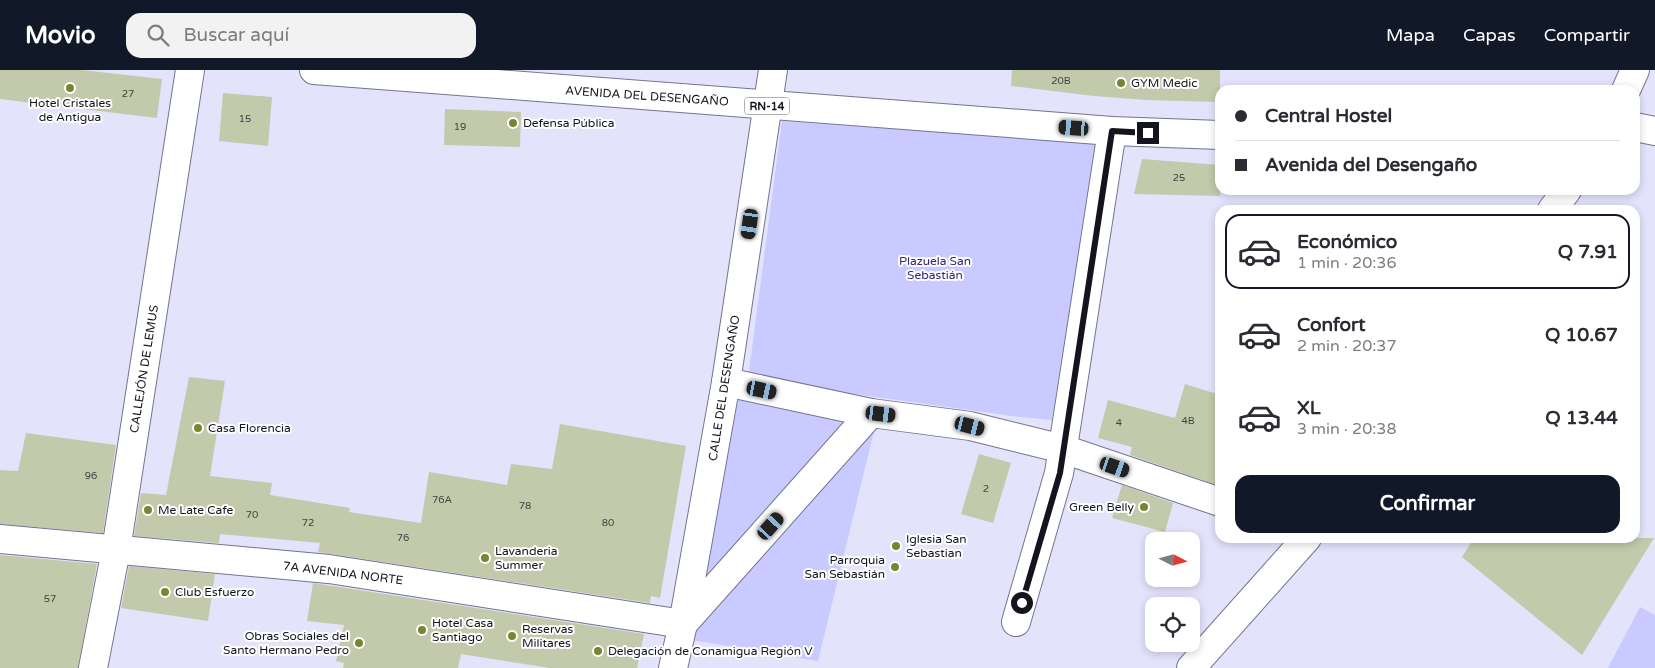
<!DOCTYPE html>
<html lang="es">
<head>
<meta charset="utf-8">
<style>
  :root { --surface:#fff; --page:#f2f2f3; --text:#2b2b33; --muted:#7c7c81; --line:#e1e1e2; --accent:#111827 }
  body { margin:0; font-family:"Varela Round",sans-serif; background:var(--page); color:var(--text); height:100vh; display:flex; flex-direction:column; font-size:19px; white-space:nowrap }
  * { box-sizing:border-box; margin:0 }
  p { font-size:16px; color:var(--muted) }
  .icon { flex:none; width:28px; height:28px; fill:none; stroke:currentColor; stroke-width:2; stroke-linecap:round; stroke-linejoin:round }
  .map { position:relative; flex:1; overflow:hidden }
  .panel { position:absolute; left:1215px; top:135px; width:425px; height:338px; display:flex; flex-direction:column; background:var(--surface); border-radius:15px; box-shadow:0 2px 8px #0003 }
  .panel>* { flex:none }
  .banner { position:absolute; left:1215px; top:15px; width:425px; height:110px; border-radius:15px; box-shadow:0 2px 8px #0003; display:grid; align-content:center; height:110px; padding:0 20px; background:var(--surface) }
  .needle { width:32px; rotate:96deg }
  .controls { position:absolute; left:1145px; top:462px; display:grid; gap:10px }
  .controls a { display:grid; place-items:center; width:55px; height:55px; border-radius:10px; background:var(--surface); box-shadow:0 2px 8px #0003; font-size:25px }
  .end { position:absolute; width:22px; height:22px; margin:-11px; border:6px solid #14141e; background:#fff; box-shadow:0 0 0 2px #fff }
  .from { border-radius:50% }
  .car { position:absolute; width:15px; height:30px; margin:-15px -8px; border-radius:6px; box-shadow:0 0 4px 1px #0007; background:linear-gradient(#222 24%,#8ab4d8 0 40%,#222 0 76%,#8ab4d8 0 86%,#222 0) }
  .banner b { display:flex; align-items:center; gap:18px; height:48px; font-size:19px }
  .banner b+b { border-top:1px solid var(--line) }
  .banner i { width:12px; height:12px; background:var(--text) }
  ul { padding:9px 0 0; list-style:none }
  li { display:flex; align-items:center; gap:15px; height:75px; margin:0 10px 8px; padding:0 10px; border:2px solid transparent; border-radius:15px }
  li div { flex:1 }
  li b { display:block; font-size:19px }
  li em { font-style:normal; font-weight:800 }
  li.selected { border-color:var(--accent) }
  li>.icon { width:45px; height:45px; stroke-width:1.5 }
  .action { display:flex; gap:10px; margin-top:auto; padding:10px 20px }
  .action a { flex:1; height:58px; border-radius:15px; background:var(--accent); color:#fff; font-size:20px; font-weight:800; line-height:58px; text-align:center }
  header { display:flex; align-items:center; gap:30px; box-sizing:border-box; height:70px; padding:0 25px; background:var(--accent); color:#fff }
  header strong { font-size:24px }
  nav { display:flex; gap:28px; margin-inline-start:auto; font-size:18px }
  .search { width:350px; height:45px; background:var(--page); display:flex; align-items:center; gap:12px; box-sizing:border-box; padding:0 18px; border-radius:15px; color:var(--muted); font-size:19px }
  .map>svg:first-child { display:block }
  .green { fill:#c9caff }
  .building { fill:#c3caab }
  .lines { fill:none; stroke-linecap:round; stroke-linejoin:round }
  .minor-casing { stroke:#73748f; stroke-width:30 }
  .major-casing { stroke:#73748f; stroke-width:30 }
  .minor { stroke:#fff; stroke-width:28 }
  .major { stroke:#fff; stroke-width:28 }
  .route { stroke:#14141e; stroke-width:6 }
  .poi-dot { fill:#788533; stroke:#fff; stroke-width:2 }
  .labels { text-anchor:middle; dominant-baseline:central; stroke-width:4; stroke-linejoin:round; paint-order:stroke }
  .number-label { font-size:10px; fill:#404241 }
  .shield { fill:#fff; stroke:#5a5a62; stroke-width:1 }
  .shield-label { font-size:11px; font-weight:bold; fill:#14141e }
  .poi-label { font-size:12px; fill:#14141e; stroke:#fff; text-anchor:start }
  .street-label { font-size:12px; fill:#14141e; stroke:#fff }
  .park-label { font-size:12px; fill:#342579; stroke:#fff }
</style>
</head>
<body>
<header>
<strong>Movio</strong>
<div class="search"><svg class="icon" aria-label="search" viewBox="0 0 24 24"><circle cx="10" cy="10" r="6"/><path d="M15 15l6 6"/></svg>Buscar aquí</div>
<nav><a>Mapa</a><a>Capas</a><a>Compartir</a></nav>
</header>
<div class="map">
<svg width="1655" height="598" viewBox="0 0 1655 598">
  <rect width="100%" height="100%" fill="#e3e3fc"/>
  <g class="green">
    <path d="M782,51L1095,73L1090,116L1052,350L1012,346L748,309Z"/>
    <path d="M739,325L852,347L697,526Z"/>
    <path d="M875,357L818,591L680,568Z"/>
    <path d="M1640,537L1655,545V598H1608Z"/>
  </g>
  <g class="building">
    <path d="M0,0H82L162,9L157,48L0,29Z"/>
    <path d="M1012,0H1220V32L1146,30L1094,26L1011,16Z"/>
    <path d="M223,23L272,27L268,76L219,71Z"/>
    <path d="M445,39L521,42L520,77L444,75Z"/>
    <path d="M1142,89L1220,95V126L1134,124Z"/>
    <path d="M189,307L225,311L210,406L272,413L270,425L350,438L349,442L421,453L429,402L507,415L511,394L552,399L560,354L686,376L660,528L651,526L650,533L318,482L320,473L220,464L219,473L134,466L141,423L166,425Z"/>
    <path d="M1185,314L1220,325V416L1130,385L1132,377L1098,368L1108,330L1175,348Z"/>
    <path d="M26,363L116,375L103,463L0,454V400L18,401Z"/>
    <path d="M979,384L1011,393L993,453L961,444Z"/>
    <path d="M1122,415L1173,433L1165,462L1112,448Z"/>
    <path d="M1474,468H1654L1582,585L1462,487Z"/>
    <path d="M0,485L97,494L78,598H0Z"/>
    <path d="M129,496L215,504L208,551L121,538Z"/>
    <path d="M313,513L644,564L637,598H550L461,584L458,598H343L344,593L336,591L344,555L307,551Z"/>
  </g>
  <g class="lines">
    <defs>
      <g id="minor">
        <path d="M1635,57L1655,61"/>
        <path d="M726,312L871,343L970,356L1063,379L1220,432"/>
        <path d="M0,469L329,499L683,554L871,343"/>
        <path d="M1016,552L1059,403L1112,61"/>
        <path d="M93,598L116,480L190,0"/>
        <path d="M673,598L683,554L726,312L773,0"/>
      </g>
      <g id="major">
        <path d="M314,0L1112,61L1220,65"/>
        <path d="M1626,20L1635,0"/>
        <path d="M1552,140L1567,120"/>
        <path d="M1191,598L1307,468"/>
      </g>
    </defs>
    <use href="#minor" class="minor-casing"/>
    <use href="#major" class="major-casing"/>
    <use href="#minor" class="minor"/>
    <use href="#major" class="major"/>
  </g>
  <g class="lines">
    <path class="route" d="M1022,533L1060,403L1112,61L1148,63"/>
  </g>
  <g class="poi-dot">
    <circle cx="1121" cy="13" r="5"/>
    <circle cx="70" cy="18" r="5"/>
    <circle cx="513" cy="53" r="5"/>
    <circle cx="198" cy="358" r="5"/>
    <circle cx="1144" cy="437" r="5"/>
    <circle cx="148" cy="440" r="5"/>
    <circle cx="896" cy="476" r="5"/>
    <circle cx="485" cy="488" r="5"/>
    <circle cx="895" cy="497" r="5"/>
    <circle cx="165" cy="522" r="5"/>
    <circle cx="422" cy="560" r="5"/>
    <circle cx="512" cy="566" r="5"/>
    <circle cx="359" cy="573" r="5"/>
    <circle cx="598" cy="581" r="5"/>
  </g>
  <g class="labels">
    <g class="number-label">
      <text x="1061" y="11">20B</text>
      <text x="128" y="24">27</text>
      <text x="245" y="49">15</text>
      <text x="460" y="57">19</text>
      <text x="1179" y="108">25</text>
      <text x="1188" y="351">4B</text>
      <text x="1119" y="353">4</text>
      <text x="91" y="406">96</text>
      <text x="986" y="419">2</text>
      <text x="442" y="430">76A</text>
      <text x="525" y="436">78</text>
      <text x="252" y="445">70</text>
      <text x="308" y="453">72</text>
      <text x="608" y="453">80</text>
      <text x="403" y="468">76</text>
      <text x="50" y="529">57</text>
    </g>
    <rect class="shield" x="744.5" y="27.5" width="45" height="17" rx="4"/>
    <g class="shield-label">
      <text x="767" y="36">RN-14</text>
    </g>
    <g class="poi-label">
      <text x="1131" y="13">GYM Medic</text>
      <text x="70" y="33" text-anchor="middle">Hotel Cristales<tspan x="70" dy="14">de Antigua</tspan></text>
      <text x="523" y="53">Defensa Pública</text>
      <text x="208" y="358">Casa Florencia</text>
      <text x="1134" y="437" text-anchor="end">Green Belly</text>
      <text x="158" y="440">Me Late Cafe</text>
      <text x="906" y="469">Iglesia San<tspan x="906" dy="14">Sebastian</tspan></text>
      <text x="495" y="481">Lavanderia<tspan x="495" dy="14">Summer</tspan></text>
      <text x="885" y="490" text-anchor="end">Parroquia<tspan x="885" dy="14">San Sebastián</tspan></text>
      <text x="175" y="522">Club Esfuerzo</text>
      <text x="432" y="553">Hotel Casa<tspan x="432" dy="14">Santiago</tspan></text>
      <text x="522" y="559">Reservas<tspan x="522" dy="14">Militares</tspan></text>
      <text x="349" y="566" text-anchor="end">Obras Sociales del<tspan x="349" dy="14">Santo Hermano Pedro</tspan></text>
      <text x="608" y="581">Delegación de Conamigua Región V</text>
    </g>
    <g class="street-label">
      <text transform="translate(647 26) rotate(4)">AVENIDA DEL DESENGAÑO</text>
      <text transform="translate(144 299) rotate(-81)">CALLEJÓN DE LEMUS</text>
      <text transform="translate(724 318) rotate(-81)">CALLE DEL DESENGAÑO</text>
      <text transform="translate(343 503) rotate(7)">7A AVENIDA NORTE</text>
    </g>
    <g class="park-label">
      <text x="935" y="191">Plazuela San<tspan x="935" dy="14">Sebastián</tspan></text>
    </g>
  </g>
</svg>
<div class="controls">
<a><svg class="needle" viewBox="-14 -14 28 28"><path d="M0-13l5 13h-10z" fill="#e53935"/><path d="M0 13l5-13h-10z" fill="#7c7c81"/></svg></a>
<a><svg class="icon" aria-label="locate" viewBox="0 0 24 24"><circle cx="12" cy="12" r="6"/><path d="M12 2v4M12 18v4M2 12h4M18 12h4"/></svg></a>
</div>
<i class="end from" style="left:1022px;top:533px"></i>
<i class="end" style="left:1148px;top:63px"></i>
<i class="car" style="left:1074px;top:58px;rotate:274deg"></i>
<i class="car" style="left:750px;top:154px;rotate:188deg"></i>
<i class="car" style="left:762px;top:320px;rotate:102deg"></i>
<i class="car" style="left:881px;top:344px;rotate:97deg"></i>
<i class="car" style="left:970px;top:356px;rotate:104deg"></i>
<i class="car" style="left:1115px;top:397px;rotate:109deg"></i>
<i class="car" style="left:771px;top:456px;rotate:42deg"></i>
<div class="banner">
<b><i class="from"></i>Central Hostel</b>
<b><i></i>Avenida del Desengaño</b>
</div>
<section class="panel">
<ul>
<li class="selected"><svg class="icon" aria-label="car" viewBox="0 0 24 24"><path d="M5 17H2v-5l4-1 3-4h7l3 4 3 1v5h-3M9 17h6M6 11h13"/><circle cx="7" cy="17" r="2"/><circle cx="17" cy="17" r="2"/></svg><div><b>Económico</b><p>1 min · 20:36</p></div><em>Q 7.91</em></li>
<li><svg class="icon" aria-label="car" viewBox="0 0 24 24"><path d="M5 17H2v-5l4-1 3-4h7l3 4 3 1v5h-3M9 17h6M6 11h13"/><circle cx="7" cy="17" r="2"/><circle cx="17" cy="17" r="2"/></svg><div><b>Confort</b><p>2 min · 20:37</p></div><em>Q 10.67</em></li>
<li><svg class="icon" aria-label="car" viewBox="0 0 24 24"><path d="M5 17H2v-5l4-1 3-4h7l3 4 3 1v5h-3M9 17h6M6 11h13"/><circle cx="7" cy="17" r="2"/><circle cx="17" cy="17" r="2"/></svg><div><b>XL</b><p>3 min · 20:38</p></div><em>Q 13.44</em></li>
</ul>
<div class="action"><a>Confirmar</a></div>
</section>
</div>
</body>
</html>
